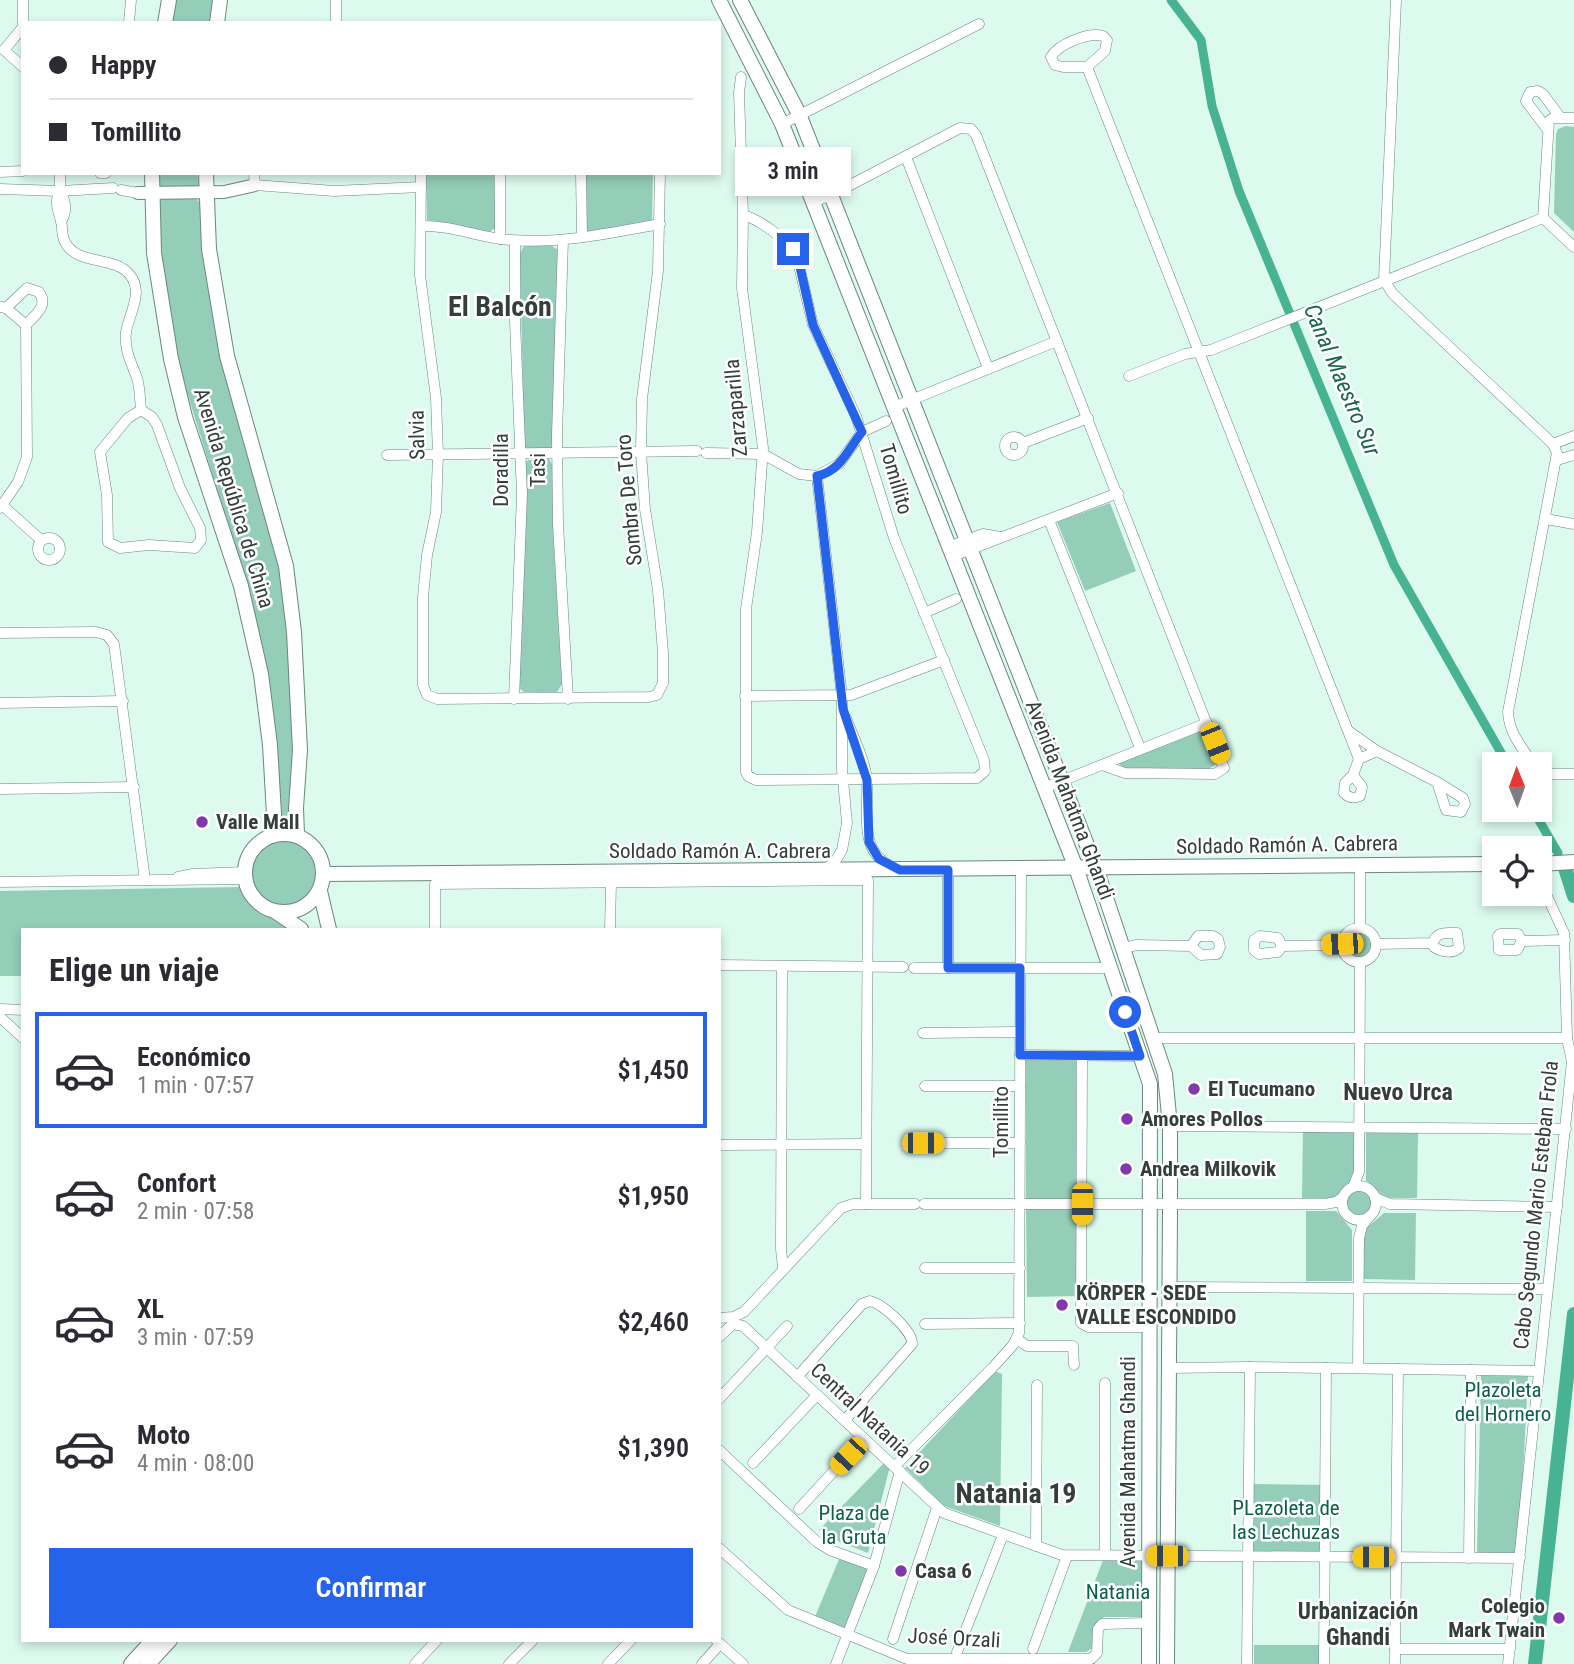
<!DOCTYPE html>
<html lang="es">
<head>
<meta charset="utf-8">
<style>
  :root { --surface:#fff; --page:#f2f2f3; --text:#2b2b33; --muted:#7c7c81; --line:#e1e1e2; --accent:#2563eb }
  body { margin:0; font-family:"Roboto Condensed",sans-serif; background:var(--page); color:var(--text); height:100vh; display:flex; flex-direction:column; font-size:26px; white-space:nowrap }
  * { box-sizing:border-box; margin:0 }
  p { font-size:23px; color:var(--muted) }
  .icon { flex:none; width:38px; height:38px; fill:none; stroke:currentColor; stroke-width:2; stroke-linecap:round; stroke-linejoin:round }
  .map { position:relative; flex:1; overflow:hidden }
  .details { position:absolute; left:21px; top:928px; width:700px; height:714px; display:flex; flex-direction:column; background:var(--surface); border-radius:0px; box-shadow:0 4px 10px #0003 }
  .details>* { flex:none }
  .hud { position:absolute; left:21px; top:21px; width:700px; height:154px; border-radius:0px; box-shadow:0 4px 10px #0003; display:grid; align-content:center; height:154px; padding:0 28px; background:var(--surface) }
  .needle { width:46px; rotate:359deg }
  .controls { position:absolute; left:1482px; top:752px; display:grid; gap:14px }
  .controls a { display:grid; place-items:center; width:70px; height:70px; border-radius:0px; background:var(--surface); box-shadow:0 4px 10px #0003; font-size:35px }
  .end { position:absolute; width:32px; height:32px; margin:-16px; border:9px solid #2563eb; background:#fff; box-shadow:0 0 0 4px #fff }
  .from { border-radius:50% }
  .bubble { position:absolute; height:49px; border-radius:0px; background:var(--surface); box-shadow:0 4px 10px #0003; font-size:23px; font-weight:600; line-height:49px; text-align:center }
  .car { position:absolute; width:21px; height:42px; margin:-21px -10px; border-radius:9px; box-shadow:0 0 5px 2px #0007; background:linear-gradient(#f5c518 24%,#345 0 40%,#f5c518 0 76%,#345 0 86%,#f5c518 0) }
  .hud b { display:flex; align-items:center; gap:24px; height:66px; font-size:26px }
  .hud b+b { border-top:2px solid var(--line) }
  .hud i { width:18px; height:18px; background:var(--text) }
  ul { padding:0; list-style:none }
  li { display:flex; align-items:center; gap:21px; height:116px; margin:0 14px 10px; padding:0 14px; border:4px solid transparent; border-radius:0px }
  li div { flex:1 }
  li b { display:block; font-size:26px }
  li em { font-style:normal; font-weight:600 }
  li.active { border-color:var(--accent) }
  li>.icon { width:63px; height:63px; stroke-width:1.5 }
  h2 { padding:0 28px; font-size:32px; line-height:84px }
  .primary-button { display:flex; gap:14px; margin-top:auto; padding:14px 28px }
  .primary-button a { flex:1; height:80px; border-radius:0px; background:var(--accent); color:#fff; font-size:28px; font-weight:600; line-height:80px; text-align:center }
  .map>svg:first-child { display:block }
  .green { fill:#94ceb8 }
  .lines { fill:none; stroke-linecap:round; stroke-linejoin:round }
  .canal { stroke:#48b392; stroke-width:9 }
  .river { stroke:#48b392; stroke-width:14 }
  .minor-casing { stroke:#6c877c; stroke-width:11 }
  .tertiary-casing { stroke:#6c877c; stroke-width:14 }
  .secondary-casing { stroke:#6c877c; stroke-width:16 }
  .minor { stroke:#fff; stroke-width:10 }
  .tertiary { stroke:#fff; stroke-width:12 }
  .secondary { stroke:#fff; stroke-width:14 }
  .route { stroke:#2563eb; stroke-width:9 }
  .poi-dot { fill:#8138aa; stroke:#fff; stroke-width:2.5 }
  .labels { text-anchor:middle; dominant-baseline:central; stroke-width:5; stroke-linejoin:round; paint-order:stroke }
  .street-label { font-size:21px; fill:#333f3b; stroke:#fff }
  .poi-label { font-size:21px; font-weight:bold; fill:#333f3b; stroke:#fff; text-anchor:start }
  .park-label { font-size:21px; fill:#0b624b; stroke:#fff }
  .water-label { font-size:23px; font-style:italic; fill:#156750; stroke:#fff }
  .neighbourhood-label { font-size:23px; font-weight:bold; fill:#333f3b; stroke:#fff }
  .quarter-label { font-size:24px; font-weight:bold; fill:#333f3b; stroke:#fff }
  .district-label { font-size:28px; font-weight:bold; fill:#333f3b; stroke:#fff }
</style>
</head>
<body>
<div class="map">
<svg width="1574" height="1664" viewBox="0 0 1574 1664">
  <rect width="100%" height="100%" fill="#dcfaee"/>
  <g class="green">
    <path d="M173,0H215L212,23H168Z"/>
    <path d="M1566,126L1574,127V232L1554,213L1556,134L1558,129Z"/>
    <path d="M160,173H197L199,185L197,187L163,189L158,186Z"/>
    <path d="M426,173H494L495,228L488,233L427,220Z"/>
    <path d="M585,173H653L652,220L590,232L586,230Z"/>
    <path d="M164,198L196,199L200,202L202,234L267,511L287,607L294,752L290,827L279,828L276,788L233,541L181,373L161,283L159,201Z"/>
    <path d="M552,246L558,250L553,446L551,449L529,451L524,446L520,254L523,247L526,246Z"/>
    <path d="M549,459L553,466V531L562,684L557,692H524L519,688L526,462L528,460Z"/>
    <path d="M1110,503L1136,571L1085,591L1057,522Z"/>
    <path d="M1202,730L1216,764L1209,769H1122L1119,762Z"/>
    <circle cx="287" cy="872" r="35"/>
    <path d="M241,887C251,915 268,913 290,929H23V976H0V891Z"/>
    <circle cx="1359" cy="945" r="17"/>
    <rect x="1026" y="1061" width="50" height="138"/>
    <path d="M1303,1131L1354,1132V1181L1334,1198H1302Z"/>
    <path d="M1366,1132H1418L1417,1198H1385L1366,1181Z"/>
    <circle cx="1359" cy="1203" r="17"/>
    <path d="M1076,1208L1077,1296L1027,1297L1026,1209Z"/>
    <path d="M1306,1211H1336L1352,1230V1281H1306Z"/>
    <path d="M1384,1213H1416L1415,1280L1364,1279V1230Z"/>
    <path d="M995,1371L1002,1374L1000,1526L944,1506L905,1468Z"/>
    <path d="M1481,1375L1528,1376L1519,1554L1477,1553Z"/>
    <path d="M885,1462L890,1466L868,1553L837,1541L819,1530Z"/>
    <path d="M1248,1484L1325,1485V1556L1248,1555Z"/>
    <path d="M840,1557L868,1567L846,1631L814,1619Z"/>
    <path d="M1142,1559L1144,1617H1104L1096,1623L1094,1647L1086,1652H1068L1103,1560Z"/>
    <rect x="1254" y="1645" width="69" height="19"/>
  </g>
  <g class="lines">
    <g class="canal">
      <path d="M1171,0L1201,40L1212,106L1239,191L1394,565L1508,765"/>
      <path d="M1533,810L1558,853"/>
    </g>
    <g class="river">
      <path d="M1565,868L1574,896"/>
      <path d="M1535,1664L1574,1314"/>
    </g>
    <defs>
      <g id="minor">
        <path d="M336,0V23"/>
        <path d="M1396,0L1384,280L1393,294L1553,444L1557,453L1508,712C1509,733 1522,748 1534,765"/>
        <path d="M23,23V0"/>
        <path d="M129,23L131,0"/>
        <path d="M4,50L23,27"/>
        <path d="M4,50L23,67"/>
        <path d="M1087,67L1105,51L1107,40L1103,36C1089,32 1058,44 1051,57L1055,65L1063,67H1087L1359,759"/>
        <path d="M741,77L739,93L743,215L742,288L763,448L757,532L746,609V772L748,776L756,780L977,778L985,771L984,760L894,538L856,416L813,325L796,253C785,239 761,220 743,215"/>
        <path d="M782,124L979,24"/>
        <path d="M1547,129L1526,101L1530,92L1538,91L1543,94L1560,117"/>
        <path d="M906,157L988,368"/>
        <path d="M0,172L23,171"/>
        <path d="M60,173V191"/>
        <path d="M100,173H106"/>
        <path d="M254,173L255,185L334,191L421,187"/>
        <path d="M421,173L420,275L436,398L438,455L436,512L427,555L423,597V685L427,695L437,699L649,697L657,695L663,683V653L658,590L645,509L641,452L642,399L658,271L660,173"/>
        <path d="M500,173V239"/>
        <path d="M581,173L582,237"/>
        <path d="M0,189L60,191L113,188"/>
        <path d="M121,190L138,193"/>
        <path d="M813,202L831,195L960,128L971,129L976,135L1224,768L1215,774L1125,773L1102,765"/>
        <path d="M1543,218L1549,121L1553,118H1574"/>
        <path d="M61,222C67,212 66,201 60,191C54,202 58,210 61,221C63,228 61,235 65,242C77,266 114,255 130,275C144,292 129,314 126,332C124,350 131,362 137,378C140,388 140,400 141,410L128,418L100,452L107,495L108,542L120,548L149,545L195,548L201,540L200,528L180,488L157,425L152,417L141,410"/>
        <path d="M421,226C452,225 480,238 511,240C561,244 611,233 660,224"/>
        <path d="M563,240L557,435L558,524L568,699"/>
        <path d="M1,307L6,308L26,325"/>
        <path d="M6,308L27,288L39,292C49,306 35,315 26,325"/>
        <path d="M1129,376L1185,354L1211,350L1543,218L1574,247"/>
        <path d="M894,407L1057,341"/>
        <circle cx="1014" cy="446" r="9"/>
        <path d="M1023,443L1088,418"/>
        <path d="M1553,444L1574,436"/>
        <path d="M706,453L763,454L799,474L817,476L839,464L862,432L886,421"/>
        <path d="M387,455L697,451"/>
        <path d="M1557,460L1574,455"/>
        <path d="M817,476L842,697V769L847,823L842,850L836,860L824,871"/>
        <path d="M2,505L41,540"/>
        <path d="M0,508L18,482L27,457L26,325"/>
        <path d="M1546,519L1574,524"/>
        <path d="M1049,520L1140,748"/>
        <circle cx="49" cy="549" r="11"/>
        <path d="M949,547L983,534L1001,537"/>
        <path d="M953,556L1118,493"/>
        <path d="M924,613L956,599"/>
        <path d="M0,633L96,632L107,635L114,644L145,880"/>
        <path d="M745,696L851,695L944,660"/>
        <path d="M514,699L522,495L515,321V241"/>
        <path d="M0,703L123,701"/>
        <path d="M846,718C853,737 865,760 867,780C869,811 857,852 893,867"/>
        <path d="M1350,732L1377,751L1437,782L1446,810L1461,812L1465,804L1463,798L1437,782"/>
        <path d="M1540,771L1551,774H1574"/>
        <path d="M1353,775L1362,787L1360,796C1353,799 1349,798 1344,793L1345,783L1353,775L1359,759L1377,751"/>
        <path d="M1044,788L1207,723"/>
        <path d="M0,789L134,787"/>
        <path d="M1360,866V928"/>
        <path d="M948,870V968"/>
        <path d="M178,877L193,874L245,872"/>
        <path d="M0,882L245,879"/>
        <circle cx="1359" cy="945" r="17"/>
        <path d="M435,929V884L868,880L866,1204"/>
        <path d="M610,929L611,882"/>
        <path d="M1522,941L1517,950H1499L1498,936L1500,934H1518L1522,941L1565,940"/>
        <path d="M1376,944L1433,943L1434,947C1441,952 1453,954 1459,948L1457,933C1447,933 1436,931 1433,943"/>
        <path d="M1282,946L1278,952L1259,954L1254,950V940L1260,936L1278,938L1282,946L1342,945"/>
        <path d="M1123,948L1137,945L1191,946L1201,955L1217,954L1220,947L1218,939L1213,936H1198L1191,946"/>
        <path d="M719,965L903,967"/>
        <path d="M782,966L781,1249L783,1268"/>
        <path d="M914,968H1110"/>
        <path d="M0,1009L23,1010"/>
        <path d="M0,1017L23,1038"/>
        <path d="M923,1033L1020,1032"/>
        <path d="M1154,1038H1567"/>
        <path d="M1020,1055L1140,1056"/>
        <path d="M1082,1056L1081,1323L1088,1327H1150"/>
        <path d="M925,1086H1020"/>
        <path d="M1170,1126L1566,1129"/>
        <path d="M923,1143H1020"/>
        <path d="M719,1145L866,1144"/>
        <circle cx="1359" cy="1203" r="17"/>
        <path d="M1353,1187L1359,1172L1360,962"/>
        <path d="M1375,1198L1390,1204L1557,1207"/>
        <path d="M924,1204H1325L1336,1202L1343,1197"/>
        <path d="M925,1268H1020"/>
        <path d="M1170,1287L1547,1289"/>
        <path d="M719,1318L733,1317L744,1312L841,1208L853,1204H915"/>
        <path d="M925,1324L1020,1323"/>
        <path d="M719,1337L733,1324L743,1326L944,1513L1062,1555L1520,1558"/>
        <path d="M1017,1339L1027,1346H1073L1074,1365"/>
        <path d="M995,1365L1013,1345L1019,1333L1021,870"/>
        <path d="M1168,1368L1250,1367L1538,1371"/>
        <path d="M1358,1368L1359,1238L1362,1226L1369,1217"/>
        <path d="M797,1377L862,1304L870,1301C883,1304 913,1331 912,1344L845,1420"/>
        <path d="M719,1399L787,1326"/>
        <path d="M719,1450L817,1542L830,1550L874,1566"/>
        <path d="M753,1463L817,1395"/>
        <path d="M895,1466L992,1368"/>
        <path d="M799,1509L864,1438"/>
        <path d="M1036,1546L1037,1385"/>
        <path d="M719,1548L788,1610L907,1659H1091L1097,1653L1098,1629L1102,1624L1148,1623"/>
        <path d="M1105,1555V1383"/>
        <path d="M1469,1558L1471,1370"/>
        <path d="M893,1639L937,1508"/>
        <path d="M716,1640L743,1664"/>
        <path d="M1033,1649L1067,1556"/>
        <path d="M1395,1649H1510"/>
        <path d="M957,1652L1003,1535"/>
        <path d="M415,1664L437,1640"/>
        <path d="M509,1664L533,1640"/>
        <path d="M608,1664L631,1640"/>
        <path d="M702,1664L720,1644"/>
        <path d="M836,1664L874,1566L900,1471"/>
        <path d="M1247,1664L1250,1367"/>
        <path d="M1324,1664L1326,1368"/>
        <path d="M1395,1664L1398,1369"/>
        <path d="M1508,1664L1572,1062L1567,1038L1564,933L1540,881"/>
      </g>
      <path id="tertiary" d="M138,193L224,192L255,185"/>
      <g id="secondary">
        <path d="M719,0L782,124L813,202L1076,868L1150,1084L1149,1664"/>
        <path d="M740,0L799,114L1096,868L1165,1074L1170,1126V1212L1167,1664"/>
        <path d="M165,23L169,0"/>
        <path d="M217,23L220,0"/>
        <path d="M152,173L154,253L171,359L185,417L241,586L261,674L270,745L274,814L272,836"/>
        <path d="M206,173L209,249L227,356L286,566L294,632L300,750L296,808L297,835"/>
        <circle cx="284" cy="873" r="39"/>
        <path d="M1540,864L1574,862"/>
        <path d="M324,874L1494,864"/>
        <path d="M320,891L329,929"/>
        <path d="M276,912L301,929"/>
        <path d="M131,1664L153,1640"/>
        <path d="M148,1664L170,1640"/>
      </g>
    </defs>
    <use href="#minor" class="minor-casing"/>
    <use href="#tertiary" class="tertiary-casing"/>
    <use href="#secondary" class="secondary-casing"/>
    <use href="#minor" class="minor"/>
    <use href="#tertiary" class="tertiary"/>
    <use href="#secondary" class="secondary"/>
  </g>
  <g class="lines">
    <path class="route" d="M793,249L798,258L813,325L862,432C848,449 841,471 817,476L843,709L867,780L869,842L879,859L900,870H948V968H1020V1055L1140,1056L1125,1012"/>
  </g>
  <g class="poi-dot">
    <circle cx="202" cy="822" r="7"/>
    <circle cx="1194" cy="1089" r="7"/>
    <circle cx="1127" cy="1119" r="7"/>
    <circle cx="1126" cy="1169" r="7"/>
    <circle cx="1062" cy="1305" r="7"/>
    <circle cx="901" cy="1571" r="7"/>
    <circle cx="1559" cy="1618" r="7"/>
  </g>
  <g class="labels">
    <g class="street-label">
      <text transform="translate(736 408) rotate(-95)">Zarzaparilla</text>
      <text transform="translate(417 435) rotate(-91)">Salvia</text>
      <text transform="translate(501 470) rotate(-90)">Doradilla</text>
      <text transform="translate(538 470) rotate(-90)">Tasi</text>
      <text transform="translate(896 479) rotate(74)">Tomillito</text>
      <text transform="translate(234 498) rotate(73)">Avenida República de China</text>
      <text transform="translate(629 500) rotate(-95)">Sombra De Toro</text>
      <text transform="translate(1070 800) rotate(69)">Avenida Mahatma Ghandi</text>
      <text transform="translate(1287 845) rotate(-1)">Soldado Ramón A. Cabrera</text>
      <text x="720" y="851">Soldado Ramón A. Cabrera</text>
      <text transform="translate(1001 1122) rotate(-90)">Tomillito</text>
      <text transform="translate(1536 1205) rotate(-84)">Cabo Segundo Mario Esteban Frola</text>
      <text transform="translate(870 1419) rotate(43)">Central Natania 19</text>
      <text transform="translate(1128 1462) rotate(-90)">Avenida Mahatma Ghandi</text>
      <text transform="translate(954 1638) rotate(3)">José Orzali</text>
    </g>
    <g class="poi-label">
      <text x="216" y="822">Valle Mall</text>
      <text x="1208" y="1089">El Tucumano</text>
      <text x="1141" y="1119">Amores Pollos</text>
      <text x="1140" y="1169">Andrea Milkovik</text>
      <text x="1076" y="1293">KÖRPER - SEDE<tspan x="1076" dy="24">VALLE ESCONDIDO</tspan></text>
      <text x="915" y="1571">Casa 6</text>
      <text x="1545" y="1606" text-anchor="end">Colegio<tspan x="1545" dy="24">Mark Twain</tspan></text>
    </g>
    <g class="park-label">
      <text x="1503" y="1390">Plazoleta<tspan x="1503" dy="24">del Hornero</tspan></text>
      <text x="1286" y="1508">PLazoleta de<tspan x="1286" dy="24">las Lechuzas</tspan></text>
      <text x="854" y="1513">Plaza de<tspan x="854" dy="24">la Gruta</tspan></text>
      <text x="1118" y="1592">Natania</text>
    </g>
    <g class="water-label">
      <text transform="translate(1342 380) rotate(67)">Canal Maestro Sur</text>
    </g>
    <g class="neighbourhood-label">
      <text x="1358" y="1611">Urbanización<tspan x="1358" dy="26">Ghandi</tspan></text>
    </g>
    <g class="quarter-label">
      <text x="1398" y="1092">Nuevo Urca</text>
    </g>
    <g class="district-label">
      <text x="500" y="306">El Balcón</text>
      <text x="1016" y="1493">Natania 19</text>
    </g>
  </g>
</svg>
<div class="controls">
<a><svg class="needle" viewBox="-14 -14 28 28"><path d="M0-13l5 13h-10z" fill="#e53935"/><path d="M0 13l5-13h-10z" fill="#7c7c81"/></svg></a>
<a><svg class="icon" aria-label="locate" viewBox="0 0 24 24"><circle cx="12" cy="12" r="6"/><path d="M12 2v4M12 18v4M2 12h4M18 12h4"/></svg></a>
</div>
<i class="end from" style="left:1125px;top:1012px"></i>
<i class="end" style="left:793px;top:249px"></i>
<div class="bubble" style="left:735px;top:147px;width:116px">3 min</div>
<i class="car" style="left:1215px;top:743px;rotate:158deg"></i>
<i class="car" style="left:1342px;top:944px;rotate:268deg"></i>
<i class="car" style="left:923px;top:1143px;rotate:90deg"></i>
<i class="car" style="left:1082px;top:1204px;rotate:180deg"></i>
<i class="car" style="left:848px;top:1456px;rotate:223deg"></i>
<i class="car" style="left:1167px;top:1556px;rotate:270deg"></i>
<i class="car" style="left:1373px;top:1557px;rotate:270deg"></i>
<div class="hud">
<b><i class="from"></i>Happy</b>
<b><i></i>Tomillito</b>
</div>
<section class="details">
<h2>Elige un viaje</h2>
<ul>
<li class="active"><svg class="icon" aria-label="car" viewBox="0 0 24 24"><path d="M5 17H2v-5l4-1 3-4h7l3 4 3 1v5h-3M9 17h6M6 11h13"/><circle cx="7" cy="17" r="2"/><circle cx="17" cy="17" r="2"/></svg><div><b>Económico</b><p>1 min · 07:57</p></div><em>$1,450</em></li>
<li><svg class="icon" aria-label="car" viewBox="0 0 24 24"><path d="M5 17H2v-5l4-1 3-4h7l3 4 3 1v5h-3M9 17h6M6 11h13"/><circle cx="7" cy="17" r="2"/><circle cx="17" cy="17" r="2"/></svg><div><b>Confort</b><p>2 min · 07:58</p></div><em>$1,950</em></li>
<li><svg class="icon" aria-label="car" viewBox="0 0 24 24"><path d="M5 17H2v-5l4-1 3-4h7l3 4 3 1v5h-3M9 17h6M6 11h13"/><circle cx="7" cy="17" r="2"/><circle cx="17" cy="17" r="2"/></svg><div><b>XL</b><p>3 min · 07:59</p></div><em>$2,460</em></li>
<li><svg class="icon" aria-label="car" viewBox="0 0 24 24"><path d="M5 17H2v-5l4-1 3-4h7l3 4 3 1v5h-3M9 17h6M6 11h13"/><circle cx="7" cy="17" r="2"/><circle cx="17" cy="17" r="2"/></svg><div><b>Moto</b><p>4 min · 08:00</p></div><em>$1,390</em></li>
</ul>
<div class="primary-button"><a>Confirmar</a></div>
</section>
</div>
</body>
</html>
